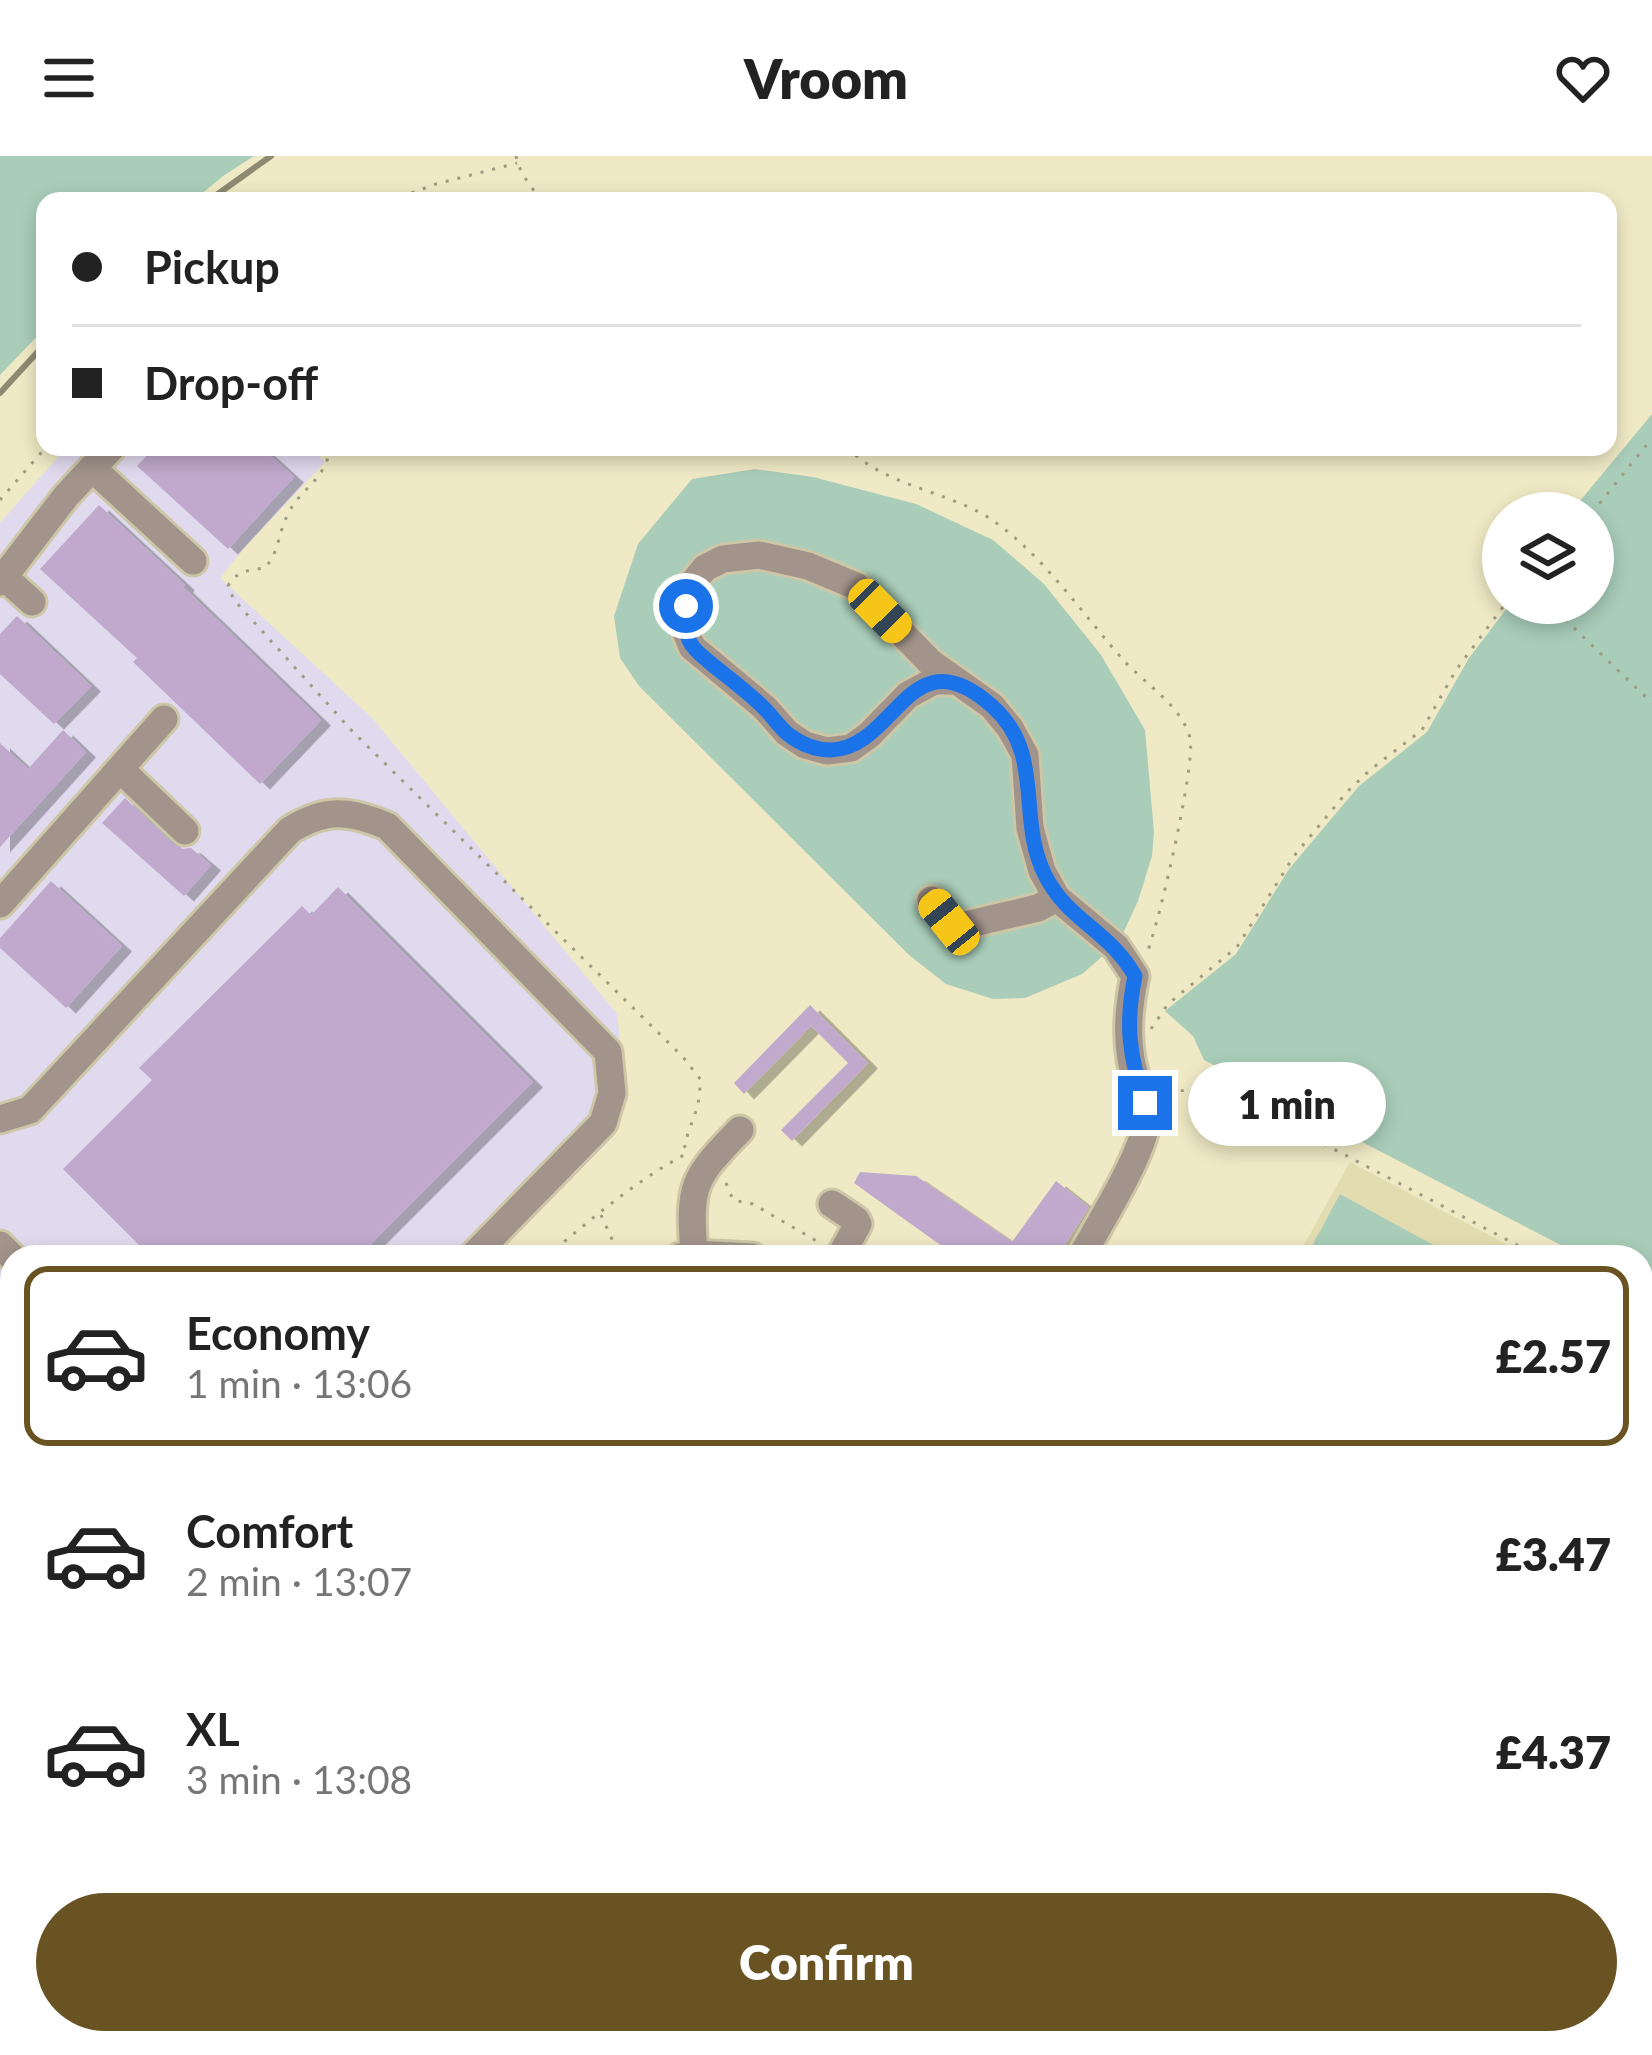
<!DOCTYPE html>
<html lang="en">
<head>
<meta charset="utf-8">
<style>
  :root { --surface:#fff; --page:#f6f6f6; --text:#222; --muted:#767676; --line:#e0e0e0; --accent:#695322 }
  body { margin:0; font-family:Lato,sans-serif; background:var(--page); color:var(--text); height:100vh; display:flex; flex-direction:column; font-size:45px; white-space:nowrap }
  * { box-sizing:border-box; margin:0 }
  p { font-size:39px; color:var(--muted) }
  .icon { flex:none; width:66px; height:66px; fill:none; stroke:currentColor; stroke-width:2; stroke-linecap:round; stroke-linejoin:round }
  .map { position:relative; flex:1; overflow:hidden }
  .sheet { position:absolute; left:0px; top:1089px; width:1653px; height:810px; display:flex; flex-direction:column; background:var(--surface); border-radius:36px 36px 0 0; box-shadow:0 6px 18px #0003 }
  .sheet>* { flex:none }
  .banner { position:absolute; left:36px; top:36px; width:1581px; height:264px; border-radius:24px; box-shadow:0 6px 18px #0003; display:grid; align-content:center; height:264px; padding:0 36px; background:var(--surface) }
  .tools { position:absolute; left:1482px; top:336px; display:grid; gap:24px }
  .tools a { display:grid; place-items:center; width:132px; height:132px; border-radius:50%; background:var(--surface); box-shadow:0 6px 18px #0003; font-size:60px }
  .end { position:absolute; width:54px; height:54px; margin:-27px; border:15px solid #1a73e8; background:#fff; box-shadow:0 0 0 6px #fff }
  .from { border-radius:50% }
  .bubble { position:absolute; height:84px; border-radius:42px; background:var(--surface); box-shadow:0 6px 18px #0003; font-size:39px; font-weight:800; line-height:84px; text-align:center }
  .car { position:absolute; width:36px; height:72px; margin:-36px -18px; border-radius:15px; box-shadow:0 0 9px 3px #0007; background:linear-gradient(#f5c518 24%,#345 0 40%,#f5c518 0 76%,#345 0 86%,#f5c518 0) }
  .banner b { display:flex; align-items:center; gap:42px; height:114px; font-size:45px }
  .banner b+b { border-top:3px solid var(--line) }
  .banner i { width:30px; height:30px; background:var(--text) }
  ul { padding:21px 0 0; list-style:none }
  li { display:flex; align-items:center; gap:36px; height:180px; margin:0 24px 18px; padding:0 12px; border:6px solid transparent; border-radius:24px }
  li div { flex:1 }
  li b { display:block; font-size:45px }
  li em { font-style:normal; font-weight:800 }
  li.active { border-color:var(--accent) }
  li>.icon { width:108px; height:108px; stroke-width:1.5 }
  .cta { display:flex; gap:24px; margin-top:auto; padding:24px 36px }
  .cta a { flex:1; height:138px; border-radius:72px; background:var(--accent); color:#fff; font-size:48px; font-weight:800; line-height:138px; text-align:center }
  header { display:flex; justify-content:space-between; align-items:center; height:156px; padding:0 36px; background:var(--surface); font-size:54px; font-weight:800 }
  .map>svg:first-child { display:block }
  .industrial { fill:#e1daef }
  .built { fill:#e4dcb1 }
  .green { fill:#a9cdb9 }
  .building { fill:#c0a9cd; filter:url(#shadow) }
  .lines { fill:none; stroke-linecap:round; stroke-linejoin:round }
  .minor-casing { stroke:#cdc7a7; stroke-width:33 }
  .path { stroke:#9f9b80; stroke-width:3; stroke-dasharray:3 9; stroke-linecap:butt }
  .minor { stroke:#a2948b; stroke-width:27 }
  .rail { stroke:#8e8a71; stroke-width:6 }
  .route { stroke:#1a73e8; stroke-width:15 }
</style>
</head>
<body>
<header><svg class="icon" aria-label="menu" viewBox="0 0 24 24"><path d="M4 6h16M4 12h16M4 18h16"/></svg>Vroom<svg class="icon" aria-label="heart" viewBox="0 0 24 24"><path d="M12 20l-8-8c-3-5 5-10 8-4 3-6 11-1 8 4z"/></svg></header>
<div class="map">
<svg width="1652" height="1899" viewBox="0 0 1652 1899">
  <defs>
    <filter id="shadow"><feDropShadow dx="10" dy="5.5" stdDeviation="0" flood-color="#0004"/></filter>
  </defs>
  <rect width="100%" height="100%" fill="#efe9c5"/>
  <path class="industrial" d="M67,291H309L325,306L244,392L220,422L372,562L617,858L626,935L608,986L495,1101H12V1438L0,1427V367Z"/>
  <g class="built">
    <path d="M1350,1006L1531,1101H1297Z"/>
    <path d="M1641,1159L1652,1165V1508L1641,1502Z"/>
  </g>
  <g class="green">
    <path d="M0,0H254L223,20L193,45H45V172L0,219Z"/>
    <path d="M1652,258V1137L1641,1131V1101H1584L1204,904L1193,880L1165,855L1236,798L1289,713L1359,630L1427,576L1469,502L1511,447H1593V357H1570Z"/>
    <path d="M755,313L813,321L916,348L993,384L1044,428L1101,499L1145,574L1154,676L1152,700L1138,745L1119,786L1082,818L1025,842L993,843L946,828L909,799L639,530L620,502L614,460L638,388L692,323Z"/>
    <path d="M1340,1038L1437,1091L1431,1101H1306Z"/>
    <path d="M1641,1752H1652V1864L1641,1884Z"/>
    <path d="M1492,1887H1582L1575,1899H1474Z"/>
  </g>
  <g class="building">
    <path d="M155,291H261L294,321L228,393L137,310Z"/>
    <path d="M99,349L185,429L183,431L321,564L260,628L133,506L137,502L40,413Z"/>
    <path d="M17,460L91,530L54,568L0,518V478Z"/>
    <path d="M63,574L86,596L0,691V587L28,613Z"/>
    <path d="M125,642L173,688L182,693L191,692L211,709L184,740L102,667Z"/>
    <path d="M51,725L122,790L66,852L0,792V782Z"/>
    <path d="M338,731L533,926L358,1101H151L63,1013L152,924L139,912L302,750L311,759Z"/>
    <path d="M810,849L868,907L792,985L781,974L848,907L811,870L744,938L734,927Z"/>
    <path d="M860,1016L916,1020L1012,1086L1056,1025L1089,1051L1057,1101H957L854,1027Z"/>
  </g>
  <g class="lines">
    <defs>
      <g id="minor">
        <path d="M92,312L193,405"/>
        <path d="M4,421L32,446"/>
        <path d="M0,426L66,340L112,291"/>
        <path d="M954,525H934L908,539L869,579L851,592L827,595L805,589L787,577L765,552L692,491L686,476V450L691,429L705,412L723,403L759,399L808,410L856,430L930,506L992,550L1010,572L1025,599L1030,672L1042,715L1057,742L1116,791L1135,820C1129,848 1126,875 1131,903C1134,925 1148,944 1146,967C1143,998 1098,1070 1081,1101"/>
        <path d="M120,613L185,675"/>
        <path d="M931,744L949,766L957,771L1038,752L1057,742"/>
        <path d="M0,748L164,563"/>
        <path d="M0,963L30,954L290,674C326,652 348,654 387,670L608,896L612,937L603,967L472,1101"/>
        <path d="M832,1048L856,1064L858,1068L840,1101"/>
        <path d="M0,1089L12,1101"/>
        <path d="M694,1098C689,1029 692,1023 740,974"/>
        <path d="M680,1101L694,1098L752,1101"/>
        <path d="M9,1188L12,1211"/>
        <path d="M1641,1558L1652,1563"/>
        <path d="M0,1647L12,1649"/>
        <path d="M1641,1728L1652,1733"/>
        <path d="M241,1887L265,1899"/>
        <path d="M939,1887V1899"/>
        <path d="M1405,1887L1422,1899"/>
        <path d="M85,1892L87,1887"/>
        <path d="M210,1899L217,1887"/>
        <path d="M398,1899L405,1887"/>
        <path d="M527,1899L532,1887"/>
        <path d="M727,1899L732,1887"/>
        <path d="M1202,1899L1204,1887"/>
        <path d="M1439,1899L1452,1887"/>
      </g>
    </defs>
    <use href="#minor" class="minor-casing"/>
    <g class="path">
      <path d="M516,0C519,17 532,32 542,45"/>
      <path d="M389,45L436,28L517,7"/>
      <path d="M331,291C323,328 302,330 288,358C278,377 280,394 265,412C249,414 236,415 228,430L234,444L353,576L683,901L701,924L698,949L684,989L688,996"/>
      <path d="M847,291C883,329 942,334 986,360C1039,393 1084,460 1125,506C1146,528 1183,552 1190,582C1196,608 1159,767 1147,797"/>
      <path d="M0,344L46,291"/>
      <path d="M1592,357L1652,282"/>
      <path d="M1548,447L1652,547"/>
      <path d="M1151,873L1168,848L1237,791L1294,700L1347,636L1370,614L1422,574L1456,514L1506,447"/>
      <path d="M1169,937L1197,932L1236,942L1540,1101"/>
      <path d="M726,1027L733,1044L753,1048L820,1087"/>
      <path d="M601,1059L620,1101"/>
      <path d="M546,1101C589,1065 634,1026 684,999"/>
      <path d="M1641,1153L1652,1159"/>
      <path d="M1641,1524L1652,1530"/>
      <path d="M1641,1599L1652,1604"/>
      <path d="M0,1698L12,1700"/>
      <path d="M0,1759L12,1770"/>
      <path d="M1641,1788L1652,1780"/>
      <path d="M329,1887L352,1899"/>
      <path d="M1640,1887L1650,1899"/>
      <path d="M626,1899L630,1887"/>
      <path d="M837,1899H839"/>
    </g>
    <use href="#minor" class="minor"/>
    <g class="rail">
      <path d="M208,45L271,0"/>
      <path d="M0,237L45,188"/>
    </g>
  </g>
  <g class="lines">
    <path class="route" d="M686,450C686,462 684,475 690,486C694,494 701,499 708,505C727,521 747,535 764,552C773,561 780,572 789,579C801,588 816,594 831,594C897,592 909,476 992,550C1046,598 1016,661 1045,719C1067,764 1110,775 1135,820C1125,868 1129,900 1145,947"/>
  </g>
</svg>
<div class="tools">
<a><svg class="icon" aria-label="layers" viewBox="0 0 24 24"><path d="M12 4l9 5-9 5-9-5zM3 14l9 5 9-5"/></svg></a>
</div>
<i class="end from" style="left:686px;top:450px"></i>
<i class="end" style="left:1145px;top:947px"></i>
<div class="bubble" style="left:1188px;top:906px;width:198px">1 min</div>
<i class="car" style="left:880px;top:455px;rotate:136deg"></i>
<i class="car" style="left:949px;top:766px;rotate:321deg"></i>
<div class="banner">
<b><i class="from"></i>Pickup</b>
<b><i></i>Drop-off</b>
</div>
<section class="sheet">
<ul>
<li class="active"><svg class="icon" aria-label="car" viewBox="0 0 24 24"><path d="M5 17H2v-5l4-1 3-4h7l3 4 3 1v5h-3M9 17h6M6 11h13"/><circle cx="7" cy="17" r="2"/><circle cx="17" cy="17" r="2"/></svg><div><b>Economy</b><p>1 min · 13:06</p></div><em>£2.57</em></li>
<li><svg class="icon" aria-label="car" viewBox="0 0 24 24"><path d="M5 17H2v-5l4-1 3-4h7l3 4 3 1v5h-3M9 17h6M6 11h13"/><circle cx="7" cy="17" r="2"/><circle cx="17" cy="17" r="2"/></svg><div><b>Comfort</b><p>2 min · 13:07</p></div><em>£3.47</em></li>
<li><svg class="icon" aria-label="car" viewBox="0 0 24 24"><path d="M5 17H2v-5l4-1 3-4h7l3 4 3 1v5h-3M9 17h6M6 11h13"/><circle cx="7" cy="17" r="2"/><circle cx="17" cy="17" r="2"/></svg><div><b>XL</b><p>3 min · 13:08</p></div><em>£4.37</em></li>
</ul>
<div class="cta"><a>Confirm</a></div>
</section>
</div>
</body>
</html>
